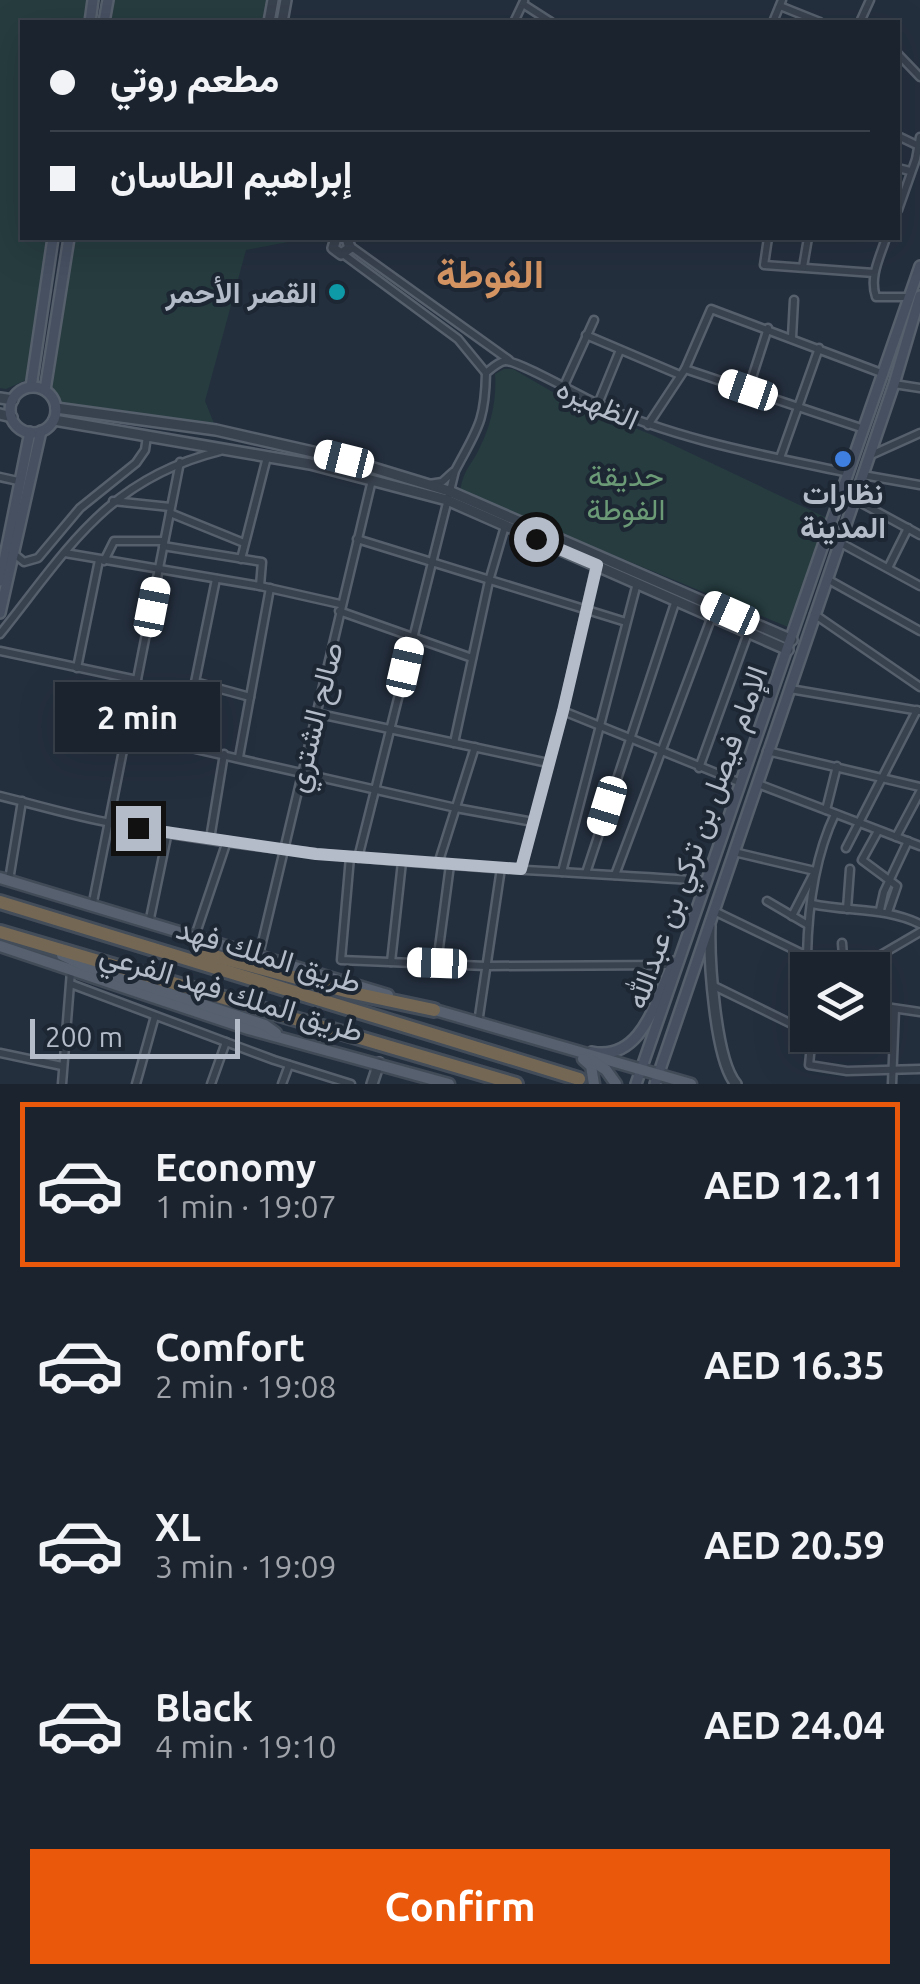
<!DOCTYPE html>
<html lang="en">
<head>
<meta charset="utf-8">
<style>
  :root { --surface:#1b232e; --page:#242b36; --text:#f1f3f6; --muted:#a0a4aa; --line:#39404a; --accent:#ea580c }
  body { margin:0; font-family:Ubuntu,Vazirmatn,sans-serif; background:var(--page); color:var(--text); height:100vh; display:flex; flex-direction:column; font-size:38px; white-space:nowrap }
  * { box-sizing:border-box; margin:0 }
  p { font-size:32px; color:var(--muted) }
  .icon { flex:none; width:55px; height:55px; fill:none; stroke:currentColor; stroke-width:2; stroke-linecap:round; stroke-linejoin:round }
  .map { position:relative; height:1084px; overflow:hidden }
  .drawer { display:flex; flex-direction:column; background:var(--surface); flex:1 }
  .drawer>* { flex:none }
  .hud { position:absolute; left:20px; top:20px; width:880px; height:220px; border-radius:0px; box-shadow:0 10px 40px #0002,0 0 0 2px var(--line); display:grid; align-content:center; height:220px; padding:0 30px; background:var(--surface) }
  .tools { position:absolute; left:790px; top:952px; display:grid; gap:20px }
  .tools a { display:grid; place-items:center; width:100px; height:100px; border-radius:0px; background:var(--surface); box-shadow:0 10px 40px #0002,0 0 0 2px var(--line); font-size:50px }
  .scale { position:absolute; left:30px; bottom:25px; width:210px; box-sizing:border-box; padding-left:10px; border:5px solid #b4bcc9; border-top:0; font-size:28px; line-height:35px; white-space:nowrap; color:#b4bcc9; -webkit-text-stroke:8px #1d2633; paint-order:stroke }
  .end { position:absolute; width:45px; height:45px; margin:-22px; border:12px solid #b4bcc9; background:#111; box-shadow:0 0 0 5px #111 }
  .from { border-radius:50% }
  .bubble { position:absolute; height:70px; border-radius:0px; background:var(--surface); box-shadow:0 10px 40px #0002,0 0 0 2px var(--line); font-size:32px; font-weight:700; line-height:70px; text-align:center }
  .car { position:absolute; width:30px; height:60px; margin:-30px -15px; border-radius:12px; box-shadow:0 0 8px 2px #0007; background:linear-gradient(#fff 24%,#345 0 40%,#fff 0 76%,#345 0 86%,#fff 0) }
  .hud b { display:flex; align-items:center; gap:35px; height:95px; font-size:38px }
  .hud b+b { border-top:2px solid var(--line) }
  .hud i { width:25px; height:25px; background:var(--text) }
  ul { padding:18px 0 0; list-style:none }
  li { display:flex; align-items:center; gap:30px; height:165px; margin:0 20px 15px; padding:0 10px; border:5px solid transparent; border-radius:0px }
  li div { flex:1 }
  li b { display:block; font-size:38px }
  li em { font-style:normal; font-weight:700 }
  li.active { border-color:var(--accent) }
  li>.icon { width:90px; height:90px; stroke-width:1.5 }
  .action { display:flex; gap:20px; margin-top:auto; padding:20px 30px }
  .action a { flex:1; height:115px; border-radius:0px; background:var(--accent); color:#fff; font-size:40px; font-weight:700; line-height:115px; text-align:center }
  .map>svg:first-child { display:block }
  .green { fill:#263c3f }
  .lines { fill:none; stroke-linecap:round; stroke-linejoin:round }
  .minor-casing { stroke:#565f6c; stroke-width:11 }
  .tertiary-casing { stroke:#565f6c; stroke-width:14 }
  .secondary-casing { stroke:#565f6c; stroke-width:14 }
  .primary-casing { stroke:#414a57; stroke-width:15 }
  .motorway-casing { stroke:#434c59; stroke-width:18 }
  .minor { stroke:#38414e; stroke-width:6 }
  .tertiary { stroke:#38414e; stroke-width:9 }
  .secondary { stroke:#465061; stroke-width:9 }
  .primary { stroke:#56606e; stroke-width:10 }
  .motorway { stroke:#746855; stroke-width:12 }
  .route { stroke:#b4bcc9; stroke-width:12 }
  .culture-dot { fill:#0f9aa8; stroke:#1d2633; stroke-width:4 }
  .shop-dot { fill:#3f7fe0; stroke:#1d2633; stroke-width:4 }
  .labels { text-anchor:middle; dominant-baseline:central; stroke-width:8; stroke-linejoin:round; paint-order:stroke }
  .poi-label { font-size:30px; font-weight:bold; fill:#b4bcc9; stroke:#1d2633; text-anchor:end }
  .street-label { font-size:30px; fill:#b4bcc9; stroke:#1d2633 }
  .park-label { font-size:30px; fill:#6b9a76; stroke:#1d2633 }
  .district-label { font-size:40px; font-weight:bold; fill:#d59563; stroke:#1d2633 }
</style>
</head>
<body>
<div class="map">
<svg width="920" height="1084" viewBox="0 0 920 1084">
  <rect width="100%" height="100%" fill="#242f3e"/>
  <g class="green">
    <path d="M0,0H87L83,22H22V238H47L26,380L6,389L0,388Z"/>
    <path d="M109,0H273L269,22H106Z"/>
    <path d="M71,238H309L246,250L205,401L217,431L57,408L55,400L46,390Z"/>
    <path d="M504,369H513L570,402L650,434L827,518L788,627L460,492C464,467 471,467 480,447C491,425 497,399 495,374Z"/>
  </g>
  <g class="lines">
    <defs>
      <g id="minor">
        <path d="M523,4L551,22"/>
        <path d="M780,6L820,22"/>
        <path d="M514,22L524,1"/>
        <path d="M773,22L782,0"/>
        <path d="M860,22L870,0"/>
        <path d="M898,54L920,77"/>
        <path d="M898,136L919,146"/>
        <path d="M898,168L910,171"/>
        <path d="M898,210L916,159L920,137"/>
        <path d="M768,238L764,265L874,273"/>
        <path d="M886,238C880,257 869,277 876,297H909"/>
        <path d="M350,246L509,360"/>
        <path d="M343,254L458,339L486,373"/>
        <path d="M803,267L808,238"/>
        <path d="M586,335L680,375"/>
        <path d="M792,337L794,300"/>
        <path d="M685,369L864,429"/>
        <path d="M894,384L920,388"/>
        <path d="M563,388L594,320"/>
        <path d="M748,390L768,328"/>
        <path d="M598,404L620,350"/>
        <path d="M648,425L685,369L711,309L884,374"/>
        <path d="M871,455L920,433"/>
        <path d="M780,458L819,348"/>
        <path d="M863,475L920,485"/>
        <path d="M0,477L18,481"/>
        <path d="M429,484L442,482L453,472"/>
        <path d="M854,499L920,535"/>
        <path d="M113,501L170,507"/>
        <path d="M170,513L244,543"/>
        <path d="M357,539L626,622"/>
        <path d="M839,542L920,586"/>
        <path d="M163,546L262,562L260,586"/>
        <path d="M13,553L24,562L38,558L80,508L136,463L145,450L147,436"/>
        <path d="M65,553L260,586L340,604"/>
        <path d="M241,559L267,457"/>
        <path d="M104,561L114,541H164"/>
        <path d="M888,568L908,528"/>
        <path d="M827,579L920,631"/>
        <path d="M339,611L472,658"/>
        <path d="M814,614L920,687"/>
        <path d="M0,634C68,549 107,479 220,451"/>
        <path d="M0,651L137,680"/>
        <path d="M77,668L99,560"/>
        <path d="M195,682L250,697"/>
        <path d="M790,689L920,711"/>
        <path d="M563,711L741,783"/>
        <path d="M315,713L548,763"/>
        <path d="M128,728L182,746L456,808L533,822"/>
        <path d="M454,743L489,581L505,526"/>
        <path d="M182,746L216,579"/>
        <path d="M767,751L920,787"/>
        <path d="M239,757L270,588"/>
        <path d="M699,768L748,633"/>
        <path d="M758,784L920,846"/>
        <path d="M0,796C37,805 73,816 111,823C307,862 508,868 707,881"/>
        <path d="M826,810L837,766"/>
        <path d="M878,831L862,860L897,886L888,912"/>
        <path d="M896,837L920,792"/>
        <path d="M210,839L224,754"/>
        <path d="M846,848L917,710"/>
        <path d="M734,852L815,871L792,916"/>
        <path d="M350,857L341,960L486,966L672,965"/>
        <path d="M358,858L455,471C477,429 485,423 486,373C492,368 498,362 505,361C517,360 580,396 596,403C677,440 763,455 849,473"/>
        <path d="M438,864L475,747"/>
        <path d="M521,869L563,711L596,566"/>
        <path d="M562,872L637,583"/>
        <path d="M586,873L676,600"/>
        <path d="M615,875L712,616"/>
        <path d="M9,880L22,801"/>
        <path d="M767,901L808,925"/>
        <path d="M812,904C850,912 885,907 920,924"/>
        <path d="M92,907L180,462"/>
        <path d="M847,909L850,869"/>
        <path d="M880,910L884,892L908,841"/>
        <path d="M714,911L836,970"/>
        <path d="M149,923L168,832"/>
        <path d="M195,936L227,841"/>
        <path d="M842,943L844,970"/>
        <path d="M259,955L372,480"/>
        <path d="M807,956C808,908 814,858 835,814"/>
        <path d="M391,962L402,862"/>
        <path d="M437,963L450,865"/>
        <path d="M855,970L920,932"/>
        <path d="M71,984L274,1060L351,1084"/>
        <path d="M712,985L808,1032"/>
        <path d="M872,1005L920,1012"/>
        <path d="M478,1023L501,868"/>
        <path d="M872,1025L894,1021"/>
        <path d="M812,1035L809,1065L847,1071L920,1069"/>
        <path d="M0,1053L62,1066"/>
        <path d="M62,1084L71,971"/>
        <path d="M136,1084L155,1016"/>
        <path d="M211,1084L226,1042"/>
        <path d="M282,1084L289,1065"/>
        <path d="M892,1084L895,1009"/>
      </g>
      <g id="tertiary">
        <path d="M269,22L273,0"/>
        <path d="M282,22L286,0"/>
        <path d="M336,238L333,248L341,254L350,248L347,238"/>
        <path d="M0,398L13,400"/>
        <path d="M56,408L216,430L344,459L449,491L792,640"/>
        <path d="M0,414L12,417"/>
        <path d="M54,420L310,464L447,500L788,650"/>
        <path d="M710,926C709,960 715,1060 736,1084"/>
        <path d="M372,1084L379,1063"/>
      </g>
      <g id="secondary">
        <path d="M90,22L93,0"/>
        <path d="M104,22L108,0"/>
        <path d="M31,387L53,238"/>
        <circle cx="33" cy="410" r="23"/>
        <path d="M45,390L69,238"/>
        <path d="M0,581L30,432"/>
        <path d="M0,613L41,431"/>
        <path d="M592,1052C644,1062 656,996 674,962"/>
        <path d="M636,1084L920,266"/>
        <path d="M655,1084L894,384L920,296"/>
      </g>
      <g id="primary">
        <path d="M0,878L388,995"/>
        <path d="M0,946L248,1029L449,1084"/>
        <path d="M62,955L83,965L265,1025L276,1033"/>
        <path d="M428,1008L691,1084"/>
        <path d="M588,1058L606,1070L616,1084"/>
        <path d="M583,1059L591,1066L594,1084"/>
      </g>
      <g id="motorway">
        <path d="M0,902L579,1079"/>
        <path d="M0,932L516,1084"/>
        <path d="M203,953L349,992L434,1010"/>
      </g>
    </defs>
    <use href="#minor" class="minor-casing"/>
    <use href="#tertiary" class="tertiary-casing"/>
    <use href="#secondary" class="secondary-casing"/>
    <use href="#primary" class="primary-casing"/>
    <use href="#motorway" class="motorway-casing"/>
    <use href="#minor" class="minor"/>
    <use href="#tertiary" class="tertiary"/>
    <use href="#secondary" class="secondary"/>
    <use href="#primary" class="primary"/>
    <use href="#motorway" class="motorway"/>
  </g>
  <g class="lines">
    <path class="route" d="M138,828L316,854L521,869L563,711L597,565L536,539"/>
  </g>
  <circle class="culture-dot" cx="337" cy="292" r="10"/>
  <circle class="shop-dot" cx="843" cy="459" r="10"/>
  <g class="labels">
    <g class="poi-label">
      <text x="317" y="292">القصر الأحمر</text>
      <text x="843" y="493" text-anchor="middle">نظارات<tspan x="843" dy="34">المدينة</tspan></text>
    </g>
    <g class="street-label">
      <text transform="translate(598 403) rotate(24)">الظهيره</text>
      <text transform="translate(314 717) rotate(-76)">صالح الشتري</text>
      <text transform="translate(696 837) rotate(-70)">الإمام فيصل بن تركي بن عبدالله</text>
      <text transform="translate(269 955) rotate(17)">طريق الملك فهد</text>
      <text transform="translate(232 992) rotate(17)">طريق الملك فهد الفرعي</text>
    </g>
    <g class="park-label">
      <text x="626" y="475">حديقة<tspan x="626" dy="34">الفوطة</tspan></text>
    </g>
    <g class="district-label">
      <text x="490" y="273">الفوطة</text>
    </g>
  </g>
</svg>
<div class="tools">
<a><svg class="icon" aria-label="layers" viewBox="0 0 24 24"><path d="M12 4l9 5-9 5-9-5zM3 14l9 5 9-5"/></svg></a>
</div>
<div class="scale">200 m</div>
<i class="end from" style="left:536px;top:539px"></i>
<i class="end" style="left:138px;top:828px"></i>
<div class="bubble" style="left:55px;top:682px;width:165px">2 min</div>
<i class="car" style="left:748px;top:390px;rotate:289deg"></i>
<i class="car" style="left:344px;top:459px;rotate:284deg"></i>
<i class="car" style="left:152px;top:607px;rotate:11deg"></i>
<i class="car" style="left:730px;top:613px;rotate:294deg"></i>
<i class="car" style="left:405px;top:667px;rotate:13deg"></i>
<i class="car" style="left:607px;top:806px;rotate:197deg"></i>
<i class="car" style="left:437px;top:963px;rotate:272deg"></i>
<div class="hud">
<b><i class="from"></i>مطعم روتي</b>
<b><i></i>إبراهيم الطاسان</b>
</div>
</div>
<section class="drawer">
<ul>
<li class="active"><svg class="icon" aria-label="car" viewBox="0 0 24 24"><path d="M5 17H2v-5l4-1 3-4h7l3 4 3 1v5h-3M9 17h6M6 11h13"/><circle cx="7" cy="17" r="2"/><circle cx="17" cy="17" r="2"/></svg><div><b>Economy</b><p>1 min · 19:07</p></div><em>AED 12.11</em></li>
<li><svg class="icon" aria-label="car" viewBox="0 0 24 24"><path d="M5 17H2v-5l4-1 3-4h7l3 4 3 1v5h-3M9 17h6M6 11h13"/><circle cx="7" cy="17" r="2"/><circle cx="17" cy="17" r="2"/></svg><div><b>Comfort</b><p>2 min · 19:08</p></div><em>AED 16.35</em></li>
<li><svg class="icon" aria-label="car" viewBox="0 0 24 24"><path d="M5 17H2v-5l4-1 3-4h7l3 4 3 1v5h-3M9 17h6M6 11h13"/><circle cx="7" cy="17" r="2"/><circle cx="17" cy="17" r="2"/></svg><div><b>XL</b><p>3 min · 19:09</p></div><em>AED 20.59</em></li>
<li><svg class="icon" aria-label="car" viewBox="0 0 24 24"><path d="M5 17H2v-5l4-1 3-4h7l3 4 3 1v5h-3M9 17h6M6 11h13"/><circle cx="7" cy="17" r="2"/><circle cx="17" cy="17" r="2"/></svg><div><b>Black</b><p>4 min · 19:10</p></div><em>AED 24.04</em></li>
</ul>
<div class="action"><a>Confirm</a></div>
</section>
</body>
</html>
